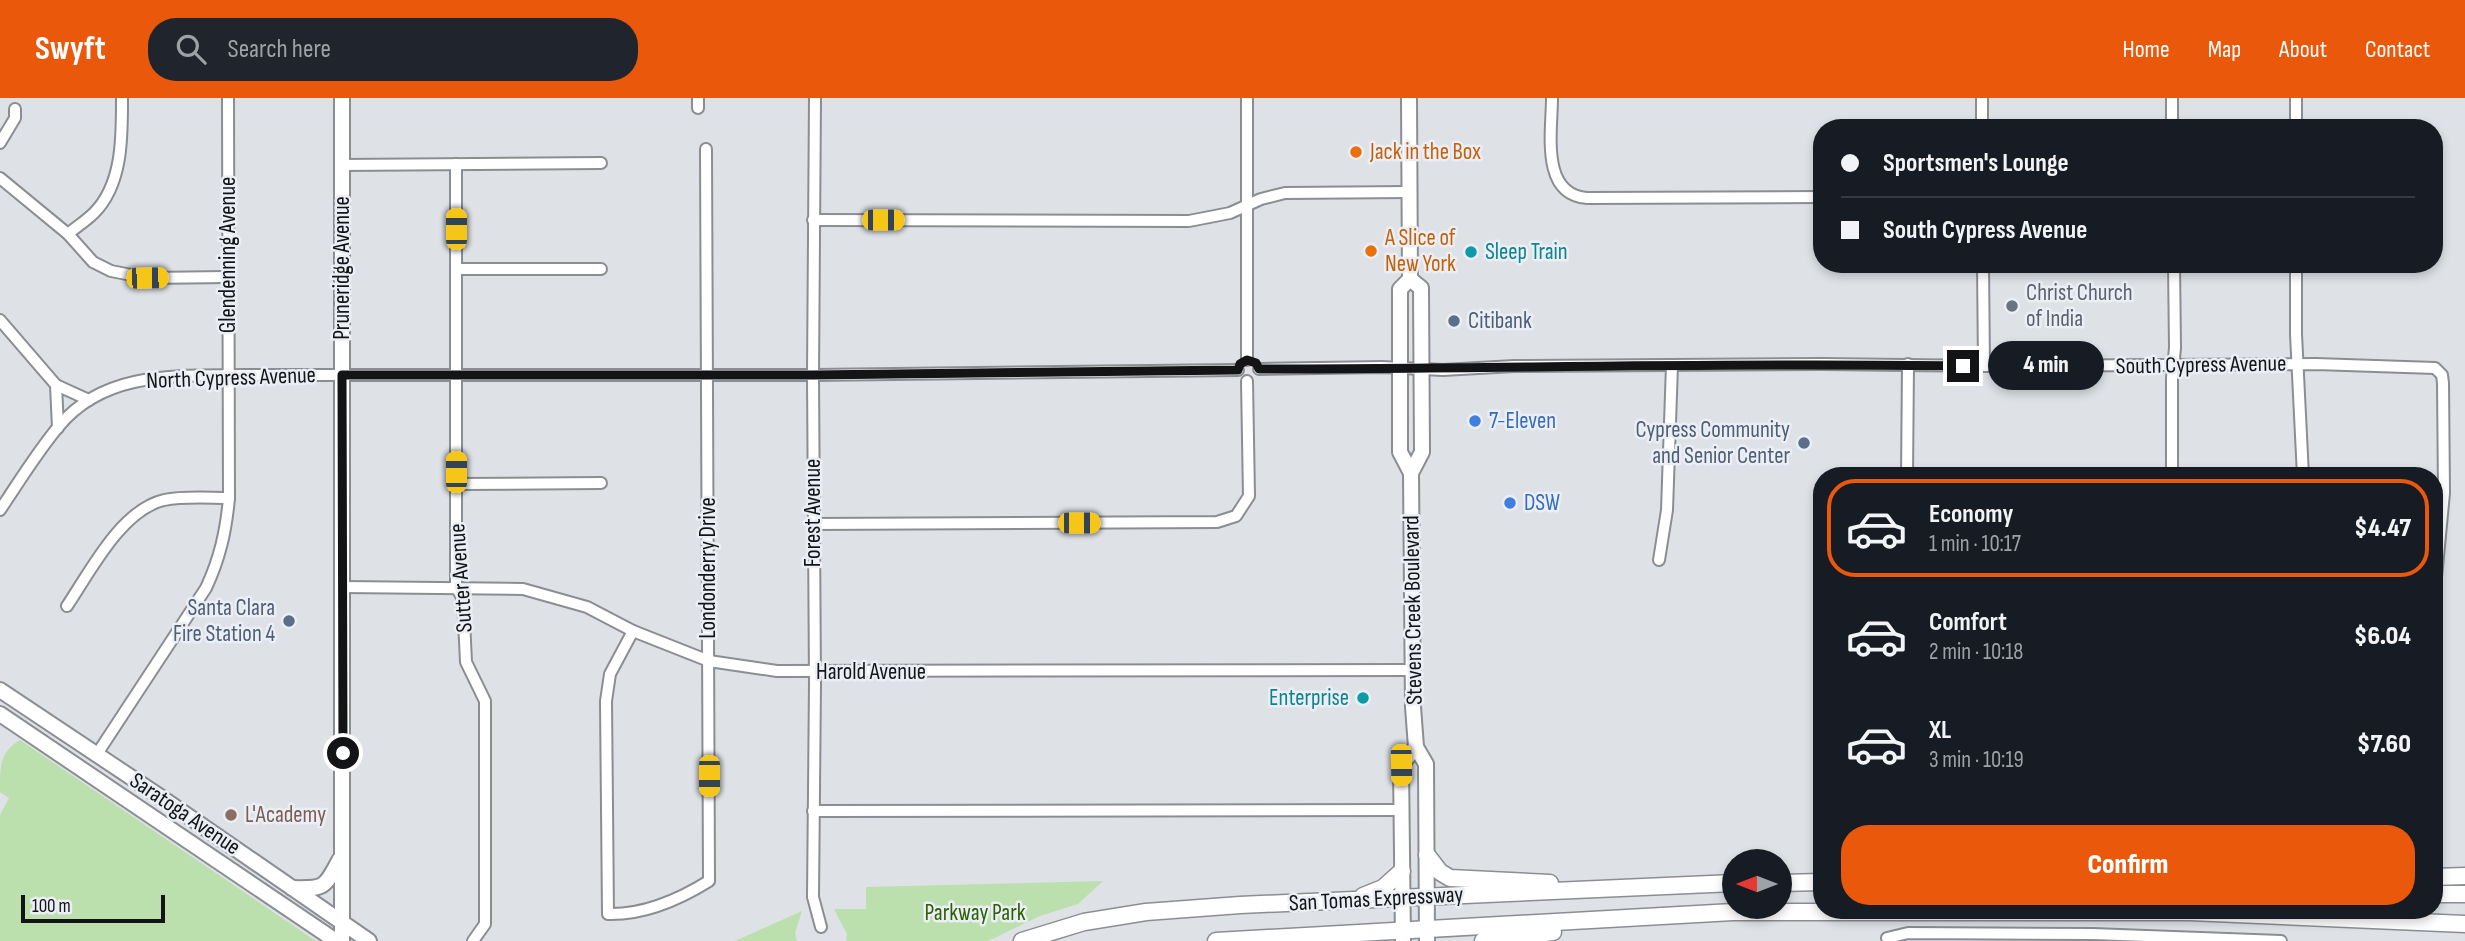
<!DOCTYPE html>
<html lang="en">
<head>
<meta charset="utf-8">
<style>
  :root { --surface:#171b24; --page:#20242c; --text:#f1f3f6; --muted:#9ea1a6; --line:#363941; --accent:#ea580c }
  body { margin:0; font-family:"Sofia Sans Condensed",sans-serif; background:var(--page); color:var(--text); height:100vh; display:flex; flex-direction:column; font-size:26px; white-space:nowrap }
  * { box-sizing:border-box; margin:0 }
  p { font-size:23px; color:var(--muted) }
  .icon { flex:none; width:38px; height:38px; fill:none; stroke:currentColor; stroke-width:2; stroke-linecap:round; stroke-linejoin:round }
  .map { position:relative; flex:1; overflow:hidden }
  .drawer { position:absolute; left:1813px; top:369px; width:630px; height:452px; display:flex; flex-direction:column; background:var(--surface); border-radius:28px; box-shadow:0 4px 10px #0003 }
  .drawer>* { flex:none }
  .banner { position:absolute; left:1813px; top:21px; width:630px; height:154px; border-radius:28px; box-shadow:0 4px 10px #0003; display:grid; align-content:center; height:154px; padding:0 28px; background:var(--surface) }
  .needle { width:46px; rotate:270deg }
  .buttons { position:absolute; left:1722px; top:751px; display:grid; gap:14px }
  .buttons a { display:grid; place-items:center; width:70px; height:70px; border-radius:50%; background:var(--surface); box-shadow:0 4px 10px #0003; font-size:35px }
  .scale { position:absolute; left:21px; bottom:18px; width:144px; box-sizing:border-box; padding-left:7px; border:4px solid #131416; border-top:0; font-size:19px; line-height:24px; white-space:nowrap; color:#131416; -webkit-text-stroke:5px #ebeff5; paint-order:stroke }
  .end { position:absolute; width:32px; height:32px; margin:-16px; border:9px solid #131416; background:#fff; box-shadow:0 0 0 4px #fff }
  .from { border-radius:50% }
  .bubble { position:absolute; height:49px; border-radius:24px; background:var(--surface); box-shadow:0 4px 10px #0003; font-size:23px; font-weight:800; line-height:49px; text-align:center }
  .car { position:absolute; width:21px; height:42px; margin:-21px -10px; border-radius:9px; box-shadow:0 0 5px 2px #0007; background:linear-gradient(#f5c518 24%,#345 0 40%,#f5c518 0 76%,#345 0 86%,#f5c518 0) }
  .banner b { display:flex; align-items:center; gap:24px; height:66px; font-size:26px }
  .banner b+b { border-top:2px solid var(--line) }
  .banner i { width:18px; height:18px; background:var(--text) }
  ul { padding:12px 0 0; list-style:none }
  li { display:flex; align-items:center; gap:21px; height:98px; margin:0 14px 10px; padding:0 14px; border:4px solid transparent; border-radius:28px }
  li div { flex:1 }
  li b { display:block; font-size:26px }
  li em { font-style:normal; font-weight:800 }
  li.active { border-color:var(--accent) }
  li>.icon { width:63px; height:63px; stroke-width:1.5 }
  .action { display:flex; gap:14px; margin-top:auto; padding:14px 28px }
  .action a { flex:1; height:80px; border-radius:28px; background:var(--accent); color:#fff; font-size:28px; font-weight:800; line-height:80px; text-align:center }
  header { display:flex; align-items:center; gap:42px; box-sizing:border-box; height:98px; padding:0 35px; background:var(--accent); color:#fff }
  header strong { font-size:33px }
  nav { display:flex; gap:38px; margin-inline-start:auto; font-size:24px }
  .search { width:490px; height:63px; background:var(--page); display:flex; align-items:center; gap:18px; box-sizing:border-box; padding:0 24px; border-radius:28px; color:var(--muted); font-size:26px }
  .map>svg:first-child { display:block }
  .green { fill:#bbdfad }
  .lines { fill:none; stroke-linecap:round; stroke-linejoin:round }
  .minor-casing { stroke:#8a8e93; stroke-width:14 }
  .major-casing { stroke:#8a8e93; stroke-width:18 }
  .highway-casing { stroke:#8a8e93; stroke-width:19 }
  .minor { stroke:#fff; stroke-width:10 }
  .major { stroke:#fff; stroke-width:14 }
  .highway { stroke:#fff; stroke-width:16 }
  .route { stroke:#131416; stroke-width:9 }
  .food-dot { fill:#e8710a; stroke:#ebeff5; stroke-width:2.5 }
  .culture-dot { fill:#0f9aa8; stroke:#ebeff5; stroke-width:2.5 }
  .worship-dot { fill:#6b7280; stroke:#ebeff5; stroke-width:2.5 }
  .service-dot { fill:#5c6f8a; stroke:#ebeff5; stroke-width:2.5 }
  .shop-dot { fill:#3f7fe0; stroke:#ebeff5; stroke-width:2.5 }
  .education-dot { fill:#8d6e63; stroke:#ebeff5; stroke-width:2.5 }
  .labels { text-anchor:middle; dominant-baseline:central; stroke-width:5; stroke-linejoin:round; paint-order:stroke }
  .food-label { font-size:23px; fill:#c56008; stroke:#ebeff5; text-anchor:start }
  .culture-label { font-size:23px; fill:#0d838f; stroke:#ebeff5; text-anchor:start }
  .street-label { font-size:23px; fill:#131416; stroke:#ebeff5 }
  .worship-label { font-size:23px; fill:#5b616d; stroke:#ebeff5; text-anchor:start }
  .service-label { font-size:23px; fill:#4e5e75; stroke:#ebeff5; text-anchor:end }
  .shop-label { font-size:23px; fill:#366cbe; stroke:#ebeff5; text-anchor:start }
  .education-label { font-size:23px; fill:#785e54; stroke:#ebeff5; text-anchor:start }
  .park-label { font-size:23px; fill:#2a6104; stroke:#ebeff5 }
</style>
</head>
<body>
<header>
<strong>Swyft</strong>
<div class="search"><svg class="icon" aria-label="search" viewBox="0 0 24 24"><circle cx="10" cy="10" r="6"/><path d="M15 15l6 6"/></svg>Search here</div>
<nav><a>Home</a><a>Map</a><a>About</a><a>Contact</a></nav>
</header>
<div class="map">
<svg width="2465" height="843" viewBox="0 0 2465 843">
  <rect width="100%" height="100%" fill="#dee2e7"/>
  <g class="green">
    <path d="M20,642L316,843H0V717L9,700L0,694C0,667 0,654 20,642Z"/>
    <path d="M1103,783L1078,806L1040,818L988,843H846L847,836L834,811H866V789Z"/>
    <path d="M802,813L795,835L797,843H735Z"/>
  </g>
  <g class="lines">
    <defs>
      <g id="minor">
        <path d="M815,0L813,277L815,585L813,799L821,829"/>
        <path d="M1247,0V262"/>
        <path d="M1552,0C1552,33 1540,97 1587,100L1822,99"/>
        <path d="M1982,0V30"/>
        <path d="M2296,0V30"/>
        <path d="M698,10V0"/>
        <path d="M2172,30V0"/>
        <path d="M0,45L15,20V11"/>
        <path d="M456,66V489L463,501L466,564L485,603V826L473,843"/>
        <path d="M341,67L601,65"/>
        <path d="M0,80L68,136L93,164L111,173L147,180L229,179"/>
        <path d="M813,122L1189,123L1230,115L1261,101L1285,95L1409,94"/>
        <path d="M68,136C76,129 86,123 94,115C123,86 122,38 122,0"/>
        <path d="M1983,166L1984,268"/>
        <path d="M2296,166V236L2303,378"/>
        <path d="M456,171H601"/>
        <path d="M0,222L56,287L89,302"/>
        <path d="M1259,271L1382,269L1443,272L1514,268L1822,266L1988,268L2316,266L2435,270L2442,277L2443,285L2444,395L2435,490L2434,690"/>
        <path d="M56,287L58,330"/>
        <path d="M1907,378L1908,266"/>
        <path d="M2172,378V280L2175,250L2174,166"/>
        <path d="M456,386L601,385"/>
        <path d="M0,412C19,384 37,354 59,328C105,272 179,278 244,277H813L1238,272"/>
        <path d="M813,426L1217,424L1236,418L1249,398L1247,283"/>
        <path d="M1659,462L1667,412L1672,267"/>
        <path d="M343,489L523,491L587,509L633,533L709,563L777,573L1413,572"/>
        <path d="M67,508C90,474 121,412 164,402C184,398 208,400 229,400"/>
        <path d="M633,533L610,576L606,603L608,816C643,817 680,801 709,783L706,51"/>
        <path d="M97,656L206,490C220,460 226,433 229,400L228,0"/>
        <path d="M813,713L1401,712"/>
        <path d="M1887,840L1908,835L2093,836L2281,843"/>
      </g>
      <g id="major">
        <path d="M342,0V843"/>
        <path d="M1409,0L1410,181L1400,191V354L1411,375"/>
        <path d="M1410,181L1421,190L1422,354L1411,375L1413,609L1416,649L1426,666L1427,843"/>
        <path d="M0,592L162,700L369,843"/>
        <path d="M0,616L336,843"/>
        <path d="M292,790C326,791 324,790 340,761"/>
        <path d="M1403,843L1401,667L1416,649"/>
      </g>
      <g id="highway">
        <path d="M1427,757L1440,774L1450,780L1550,785"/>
        <path d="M2434,779L2465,778"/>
        <path d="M1780,785L1822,784"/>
        <path d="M2434,796H2465"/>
        <path d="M1363,798L1383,790L1402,773"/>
        <path d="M1022,843L1084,824L1146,814L1240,807L1734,785"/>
        <path d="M1216,843L1733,814H2190L2465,826"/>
        <path d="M1483,843L1553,834"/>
      </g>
    </defs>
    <use href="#minor" class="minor-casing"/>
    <use href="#major" class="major-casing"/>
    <use href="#highway" class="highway-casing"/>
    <use href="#minor" class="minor"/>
    <use href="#major" class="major"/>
    <use href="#highway" class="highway"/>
  </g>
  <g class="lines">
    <path class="route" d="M343,655L342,277H813L1238,272L1240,266L1247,262L1256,265L1259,271C1494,271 1728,264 1963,268"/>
  </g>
  <g class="food-dot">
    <circle cx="1356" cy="54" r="7"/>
    <circle cx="1371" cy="153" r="7"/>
  </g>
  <g class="culture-dot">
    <circle cx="1471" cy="154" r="7"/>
    <circle cx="1363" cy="600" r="7"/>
  </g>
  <circle class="worship-dot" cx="2012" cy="208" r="7"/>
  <g class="service-dot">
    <circle cx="1454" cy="223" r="7"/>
    <circle cx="1804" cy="345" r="7"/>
    <circle cx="289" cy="523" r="7"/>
  </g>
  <g class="shop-dot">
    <circle cx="1475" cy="323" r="7"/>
    <circle cx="1510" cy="405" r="7"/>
  </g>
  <circle class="education-dot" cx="231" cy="717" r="7"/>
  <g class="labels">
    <g class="food-label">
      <text x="1370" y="54">Jack in the Box</text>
      <text x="1385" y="140">A Slice of<tspan x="1385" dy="26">New York</tspan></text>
    </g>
    <g class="culture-label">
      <text x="1485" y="154">Sleep Train</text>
      <text x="1349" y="600" text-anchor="end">Enterprise</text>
    </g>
    <g class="street-label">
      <text transform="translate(228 157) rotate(-90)">Glendenning Avenue</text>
      <text transform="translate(342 170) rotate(-90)">Pruneridge Avenue</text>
      <text transform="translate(2201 267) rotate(-1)">South Cypress Avenue</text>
      <text transform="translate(231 280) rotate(-2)">North Cypress Avenue</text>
      <text transform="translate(813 415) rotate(-90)">Forest Avenue</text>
      <text transform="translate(708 470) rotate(-90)">Londonderry Drive</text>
      <text transform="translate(461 480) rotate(-94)">Sutter Avenue</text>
      <text transform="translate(1413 512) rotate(-91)">Stevens Creek Boulevard</text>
      <text x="871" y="574">Harold Avenue</text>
      <text transform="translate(185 716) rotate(34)">Saratoga Avenue</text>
      <text transform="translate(1376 801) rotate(-3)">San Tomas Expressway</text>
    </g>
    <g class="worship-label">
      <text x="2026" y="195">Christ Church<tspan x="2026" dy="26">of India</tspan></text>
    </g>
    <g class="service-label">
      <text x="1468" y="223" text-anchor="start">Citibank</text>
      <text x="1790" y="332">Cypress Community<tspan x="1790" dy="26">and Senior Center</tspan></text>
      <text x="275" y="510">Santa Clara<tspan x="275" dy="26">Fire Station 4</tspan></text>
    </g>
    <g class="shop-label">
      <text x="1489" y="323">7-Eleven</text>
      <text x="1524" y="405">DSW</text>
    </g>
    <g class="education-label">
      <text x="245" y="717">L'Academy</text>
    </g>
    <g class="park-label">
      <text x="975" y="815">Parkway Park</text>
    </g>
  </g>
</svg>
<div class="buttons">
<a><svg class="needle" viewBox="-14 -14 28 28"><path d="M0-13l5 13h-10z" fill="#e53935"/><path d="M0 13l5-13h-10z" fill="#9ea1a6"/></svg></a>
</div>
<div class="scale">100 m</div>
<i class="end from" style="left:343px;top:655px"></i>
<i class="end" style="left:1963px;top:268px"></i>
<div class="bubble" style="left:1988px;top:243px;width:116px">4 min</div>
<i class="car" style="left:883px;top:122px;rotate:90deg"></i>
<i class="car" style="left:456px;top:131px;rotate:0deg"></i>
<i class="car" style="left:147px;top:180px;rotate:89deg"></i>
<i class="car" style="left:456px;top:374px;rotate:0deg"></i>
<i class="car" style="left:1079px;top:425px;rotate:90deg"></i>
<i class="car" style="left:1401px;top:667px;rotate:179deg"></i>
<i class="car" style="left:709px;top:678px;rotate:180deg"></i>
<div class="banner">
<b><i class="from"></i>Sportsmen's Lounge</b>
<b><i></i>South Cypress Avenue</b>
</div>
<section class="drawer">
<ul>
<li class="active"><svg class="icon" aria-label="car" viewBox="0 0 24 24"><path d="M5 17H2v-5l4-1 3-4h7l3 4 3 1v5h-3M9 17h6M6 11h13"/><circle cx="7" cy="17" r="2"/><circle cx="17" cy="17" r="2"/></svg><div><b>Economy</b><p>1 min · 10:17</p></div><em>$4.47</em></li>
<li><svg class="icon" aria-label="car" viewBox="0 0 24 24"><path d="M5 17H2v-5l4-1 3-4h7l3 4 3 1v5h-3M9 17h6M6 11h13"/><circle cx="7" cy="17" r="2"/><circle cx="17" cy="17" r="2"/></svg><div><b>Comfort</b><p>2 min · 10:18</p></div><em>$6.04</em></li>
<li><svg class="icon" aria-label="car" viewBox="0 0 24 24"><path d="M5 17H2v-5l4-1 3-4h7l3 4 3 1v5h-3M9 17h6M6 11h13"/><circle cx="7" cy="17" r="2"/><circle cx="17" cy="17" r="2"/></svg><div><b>XL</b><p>3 min · 10:19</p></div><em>$7.60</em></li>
</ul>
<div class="action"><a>Confirm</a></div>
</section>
</div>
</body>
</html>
